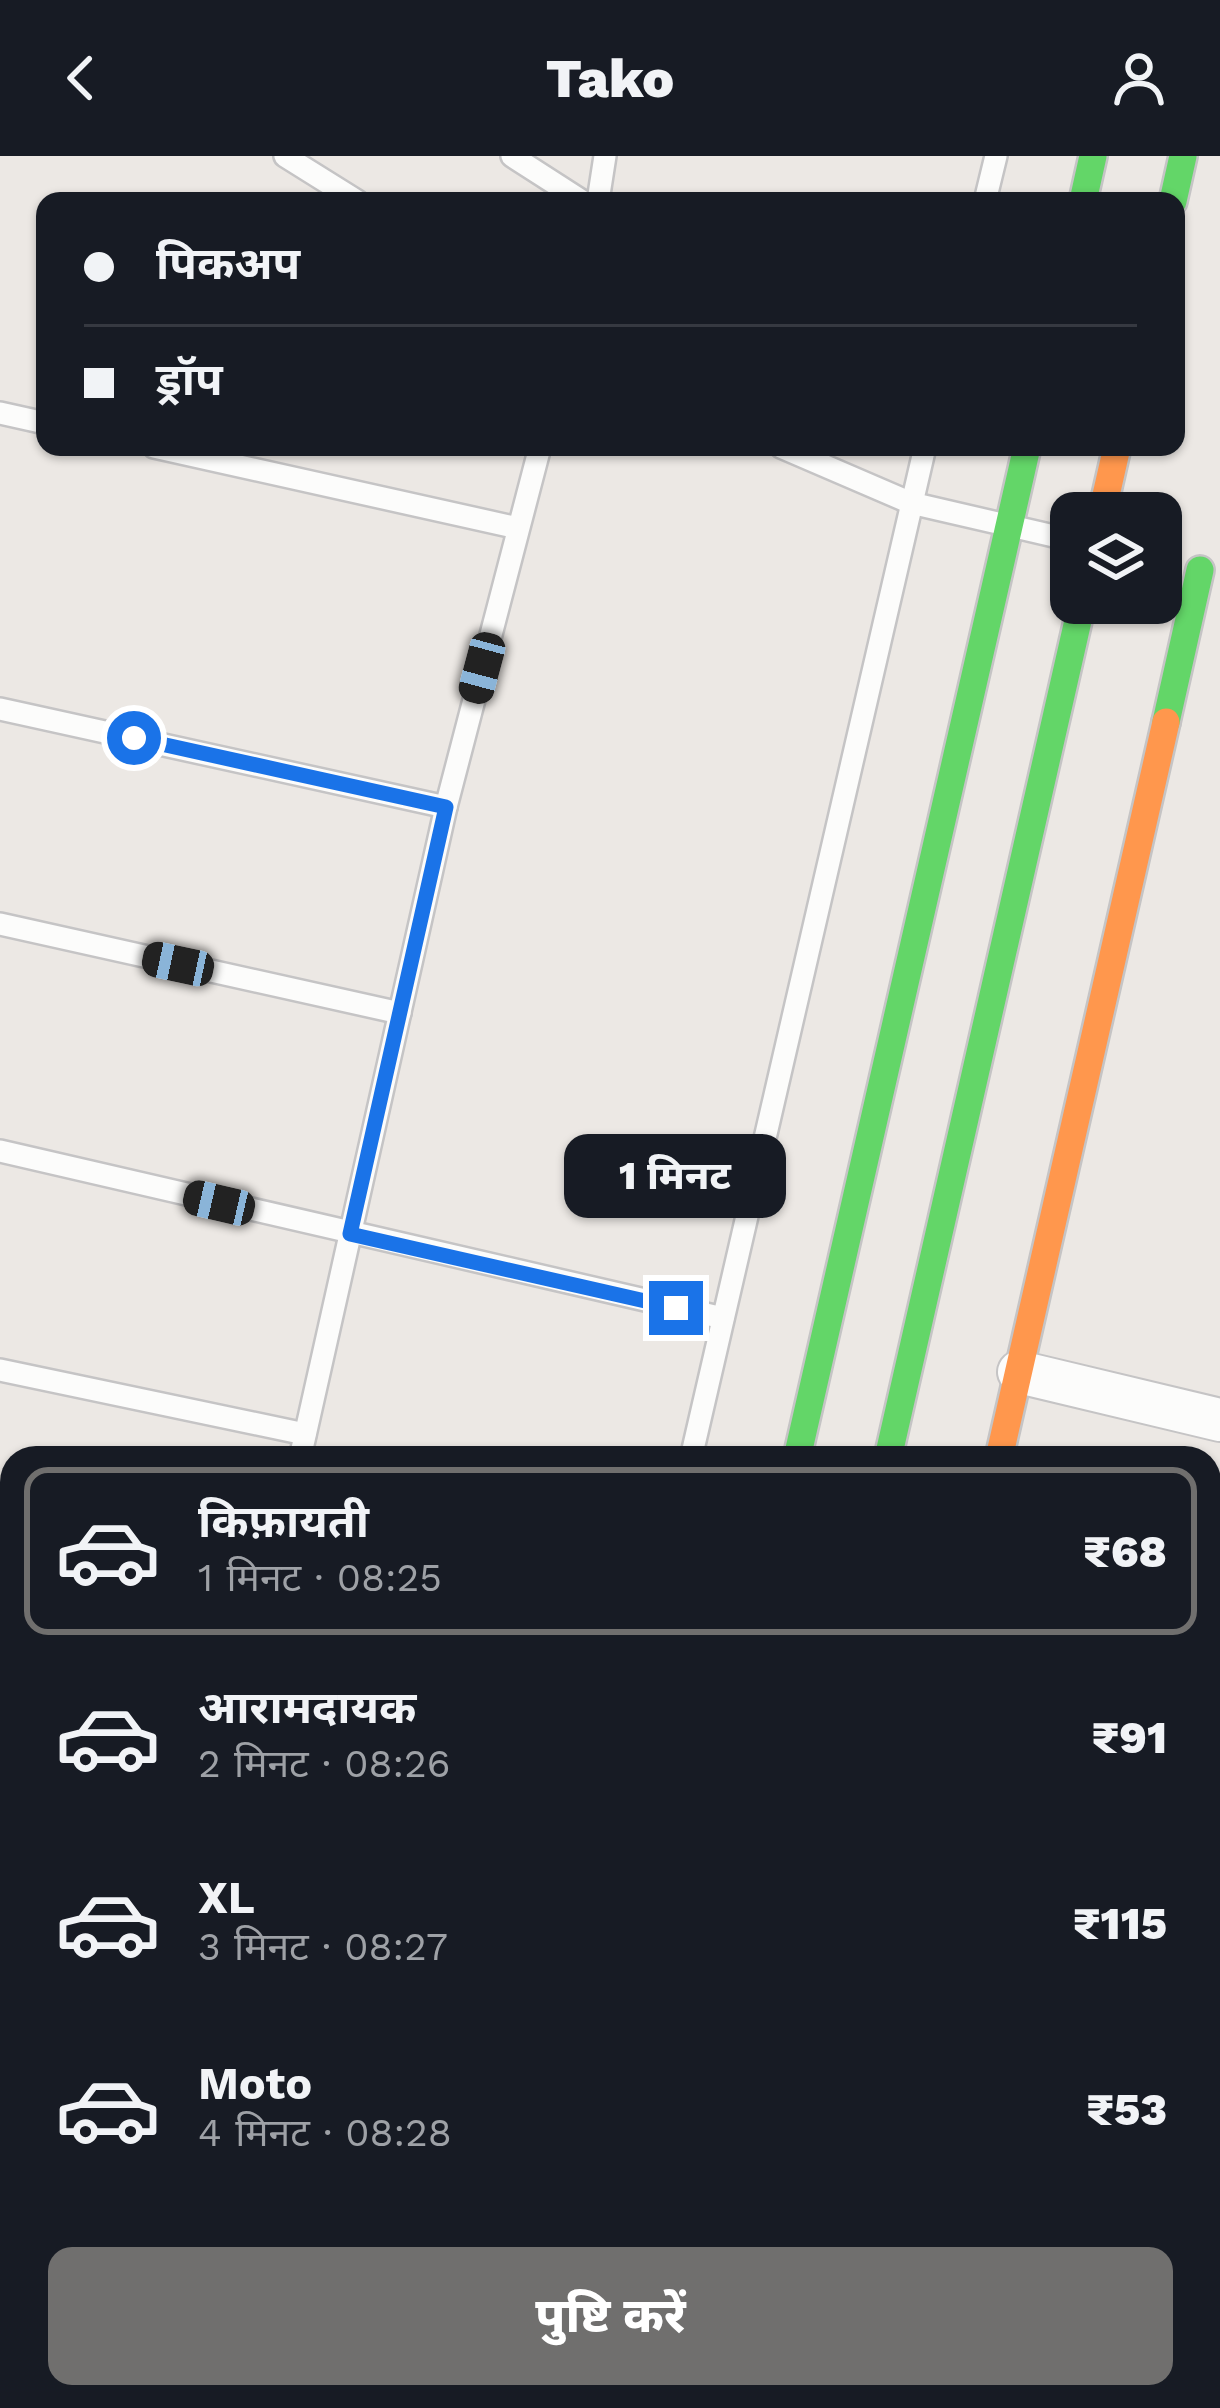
<!DOCTYPE html>
<html lang="hi">
<head>
<meta charset="utf-8">
<style>
  :root { --surface:#171b24; --page:#20242c; --text:#f1f3f6; --muted:#9ea1a6; --line:#363941; --accent:#706f6e }
  body { margin:0; font-family:"Work Sans","Noto Sans Devanagari",sans-serif; background:var(--page); color:var(--text); height:100vh; display:flex; flex-direction:column; font-size:45px; white-space:nowrap }
  * { box-sizing:border-box; margin:0 }
  p { font-size:39px; color:var(--muted) }
  .icon { flex:none; width:66px; height:66px; fill:none; stroke:currentColor; stroke-width:2; stroke-linecap:round; stroke-linejoin:round }
  .map { position:relative; flex:1; overflow:hidden }
  .sheet { position:absolute; left:0px; top:1290px; width:1221px; height:963px; display:flex; flex-direction:column; background:var(--surface); border-radius:36px 36px 0 0; box-shadow:0 3px 9px #0004 }
  .sheet>* { flex:none }
  .guide { position:absolute; left:36px; top:36px; width:1149px; height:264px; border-radius:24px; box-shadow:0 3px 9px #0004; display:grid; align-content:center; height:264px; padding:0 48px; background:var(--surface) }
  .tools { position:absolute; left:1050px; top:336px; display:grid; gap:24px }
  .tools a { display:grid; place-items:center; width:132px; height:132px; border-radius:24px; background:var(--surface); box-shadow:0 3px 9px #0004; font-size:60px }
  .end { position:absolute; width:54px; height:54px; margin:-27px; border:15px solid #1a73e8; background:#fff; box-shadow:0 0 0 6px #fff }
  .from { border-radius:50% }
  .bubble { position:absolute; height:84px; border-radius:24px; background:var(--surface); box-shadow:0 3px 9px #0004; font-size:39px; font-weight:800; line-height:84px; text-align:center }
  .car { position:absolute; width:36px; height:72px; margin:-36px -18px; border-radius:15px; box-shadow:0 0 9px 3px #0007; background:linear-gradient(#222 24%,#8ab4d8 0 40%,#222 0 76%,#8ab4d8 0 86%,#222 0) }
  .guide b { display:flex; align-items:center; gap:42px; height:114px; font-size:45px }
  .guide b+b { border-top:3px solid var(--line) }
  .guide i { width:30px; height:30px; background:var(--text) }
  ul { padding:21px 0 0; list-style:none }
  li { display:flex; align-items:center; gap:36px; height:168px; margin:0 24px 18px; padding:0 24px; border:6px solid transparent; border-radius:24px }
  li div { flex:1 }
  li b { display:block; font-size:45px }
  li em { font-style:normal; font-weight:800 }
  li.active { border-color:var(--accent) }
  li>.icon { width:108px; height:108px; stroke-width:1.5 }
  .action { display:flex; gap:24px; margin-top:auto; padding:24px 48px }
  .action a { flex:1; height:138px; border-radius:24px; background:var(--accent); color:#fff; font-size:48px; font-weight:800; line-height:138px; text-align:center }
  header { display:flex; justify-content:space-between; align-items:center; height:156px; padding:0 48px; background:var(--surface); font-size:54px; font-weight:800 }
  .map>svg:first-child { display:block }
  .lines { fill:none; stroke-linecap:round; stroke-linejoin:round }
  .lane-casing { stroke:#c5c4c5; stroke-width:26 }
  .street-casing { stroke:#c5c4c5; stroke-width:46 }
  .fast-casing { stroke:#c5c4c5; stroke-width:32 }
  .slow-casing { stroke:#c5c4c5; stroke-width:32 }
  .lane { stroke:#fcfcfb; stroke-width:21 }
  .street { stroke:#fcfcfb; stroke-width:42 }
  .fast { stroke:#63d668; stroke-width:27 }
  .slow { stroke:#ff974d; stroke-width:27 }
  .route { stroke:#1a73e8; stroke-width:15 }
</style>
</head>
<body>
<header><svg class="icon" aria-label="back" viewBox="0 0 24 24"><path d="M15 5l-7 7 7 7"/></svg>Tako<svg class="icon" aria-label="person" viewBox="0 0 24 24"><circle cx="12" cy="8" r="4"/><path d="M4 21q1-7 8-7t8 7"/></svg></header>
<div class="map">
<svg width="1220" height="2252" viewBox="0 0 1220 2252">
  <rect width="100%" height="100%" fill="#ece8e4"/>
  <g class="lines">
    <defs>
      <g id="lane">
        <path d="M285,0L357,45"/>
        <path d="M512,0L582,45"/>
        <path d="M598,45L605,0"/>
        <path d="M985,45L996,0"/>
        <path d="M0,257L45,267"/>
        <path d="M154,291L518,372"/>
        <path d="M781,291L911,347L1071,384"/>
        <path d="M0,553L446,651"/>
        <path d="M0,768L400,857"/>
        <path d="M0,995L723,1162"/>
        <path d="M0,1214L305,1278"/>
        <path d="M300,1302L446,651L540,291"/>
        <path d="M691,1302L925,291"/>
        <path d="M0,1434L12,1437"/>
        <path d="M0,1719L12,1721"/>
        <path d="M0,1849L12,1852"/>
        <path d="M0,1971L12,1973"/>
        <path d="M107,2252L110,2241"/>
        <path d="M474,2252L476,2241"/>
      </g>
      <g id="street">
        <path d="M1019,1216L1220,1264"/>
        <path d="M1209,1688L1220,1641"/>
        <path d="M1209,2133L1220,2136"/>
      </g>
      <g id="fast">
        <path d="M1083,45L1093,0"/>
        <path d="M1173,45L1183,0"/>
        <path d="M1166,566L1200,414"/>
        <path d="M797,1302L1027,291"/>
        <path d="M888,1302L1082,447"/>
        <path d="M581,2252L584,2241"/>
        <path d="M674,2252L676,2241"/>
      </g>
      <g id="slow">
        <path d="M1102,357L1117,291"/>
        <path d="M999,1302L1166,566"/>
      </g>
    </defs>
    <use href="#lane" class="lane-casing"/>
    <use href="#street" class="street-casing"/>
    <use href="#fast" class="fast-casing"/>
    <use href="#slow" class="slow-casing"/>
    <use href="#lane" class="lane"/>
    <use href="#street" class="street"/>
    <use href="#fast" class="fast"/>
    <use href="#slow" class="slow"/>
  </g>
  <g class="lines">
    <path class="route" d="M134,582L446,651L350,1078L676,1152"/>
  </g>
</svg>
<div class="tools">
<a><svg class="icon" aria-label="layers" viewBox="0 0 24 24"><path d="M12 4l9 5-9 5-9-5zM3 14l9 5 9-5"/></svg></a>
</div>
<i class="end from" style="left:134px;top:582px"></i>
<i class="end" style="left:676px;top:1152px"></i>
<div class="bubble" style="left:564px;top:978px;width:222px">1 मिनट</div>
<i class="car" style="left:482px;top:512px;rotate:195deg"></i>
<i class="car" style="left:178px;top:808px;rotate:282deg"></i>
<i class="car" style="left:219px;top:1047px;rotate:283deg"></i>
<div class="guide">
<b><i class="from"></i>पिकअप</b>
<b><i></i>ड्रॉप</b>
</div>
<section class="sheet">
<ul>
<li class="active"><svg class="icon" aria-label="car" viewBox="0 0 24 24"><path d="M5 17H2v-5l4-1 3-4h7l3 4 3 1v5h-3M9 17h6M6 11h13"/><circle cx="7" cy="17" r="2"/><circle cx="17" cy="17" r="2"/></svg><div><b>किफ़ायती</b><p>1 मिनट · 08:25</p></div><em>₹68</em></li>
<li><svg class="icon" aria-label="car" viewBox="0 0 24 24"><path d="M5 17H2v-5l4-1 3-4h7l3 4 3 1v5h-3M9 17h6M6 11h13"/><circle cx="7" cy="17" r="2"/><circle cx="17" cy="17" r="2"/></svg><div><b>आरामदायक</b><p>2 मिनट · 08:26</p></div><em>₹91</em></li>
<li><svg class="icon" aria-label="car" viewBox="0 0 24 24"><path d="M5 17H2v-5l4-1 3-4h7l3 4 3 1v5h-3M9 17h6M6 11h13"/><circle cx="7" cy="17" r="2"/><circle cx="17" cy="17" r="2"/></svg><div><b>XL</b><p>3 मिनट · 08:27</p></div><em>₹115</em></li>
<li><svg class="icon" aria-label="car" viewBox="0 0 24 24"><path d="M5 17H2v-5l4-1 3-4h7l3 4 3 1v5h-3M9 17h6M6 11h13"/><circle cx="7" cy="17" r="2"/><circle cx="17" cy="17" r="2"/></svg><div><b>Moto</b><p>4 मिनट · 08:28</p></div><em>₹53</em></li>
</ul>
<div class="action"><a>पुष्टि करें</a></div>
</section>
</div>
</body>
</html>
